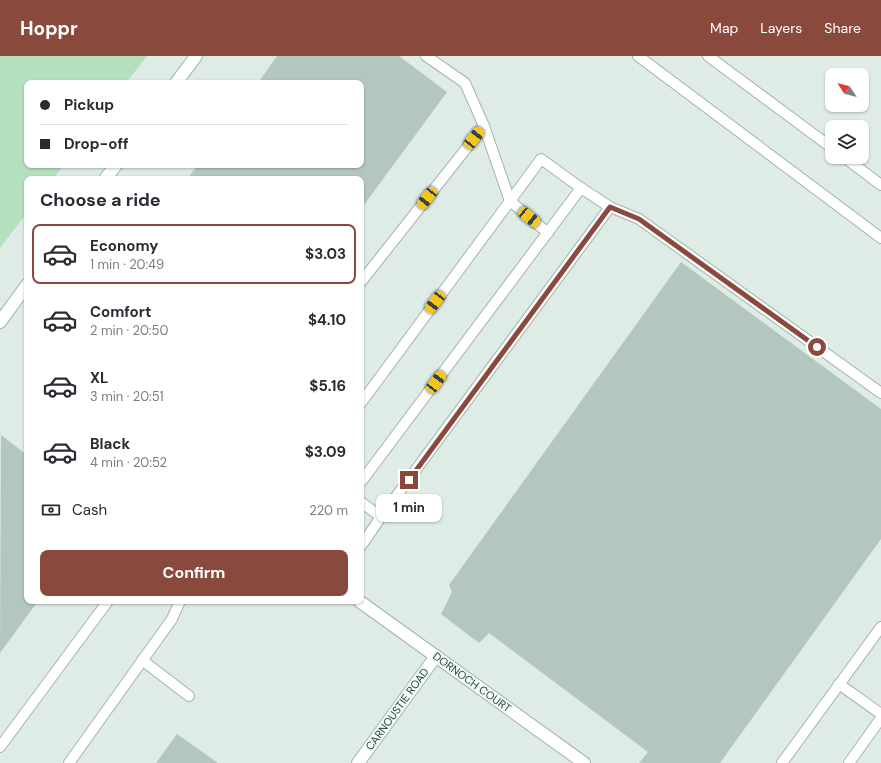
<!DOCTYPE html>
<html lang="en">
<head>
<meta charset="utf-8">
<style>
  :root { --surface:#fff; --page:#f2f2f3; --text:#2b2b33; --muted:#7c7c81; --line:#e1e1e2; --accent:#8a493d }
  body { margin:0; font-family:"DM Sans",sans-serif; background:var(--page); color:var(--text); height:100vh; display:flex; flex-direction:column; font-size:15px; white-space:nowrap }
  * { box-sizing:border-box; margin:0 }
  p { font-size:13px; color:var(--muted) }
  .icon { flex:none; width:22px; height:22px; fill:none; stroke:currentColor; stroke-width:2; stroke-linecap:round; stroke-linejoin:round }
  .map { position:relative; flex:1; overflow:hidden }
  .side { position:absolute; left:24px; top:120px; width:340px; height:428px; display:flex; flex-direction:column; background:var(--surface); border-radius:8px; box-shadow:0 1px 3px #0004 }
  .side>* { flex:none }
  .hud { position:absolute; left:24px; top:24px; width:340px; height:88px; border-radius:8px; box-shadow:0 1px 3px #0004; display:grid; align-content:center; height:88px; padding:0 16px; background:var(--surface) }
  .needle { width:26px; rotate:306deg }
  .tools { position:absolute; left:825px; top:12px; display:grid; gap:8px }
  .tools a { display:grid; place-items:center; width:44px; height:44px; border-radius:8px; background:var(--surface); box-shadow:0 1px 3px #0004; font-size:20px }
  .end { position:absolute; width:18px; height:18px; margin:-9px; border:5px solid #8a493d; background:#fff; box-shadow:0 0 0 2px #fff }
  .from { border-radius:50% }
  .bubble { position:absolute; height:28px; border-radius:8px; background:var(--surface); box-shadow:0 1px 3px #0004; font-size:13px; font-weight:700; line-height:28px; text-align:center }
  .car { position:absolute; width:12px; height:24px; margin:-12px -6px; border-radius:5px; box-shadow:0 0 3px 1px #0007; background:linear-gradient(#f5c518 24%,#345 0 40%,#f5c518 0 76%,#345 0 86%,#f5c518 0) }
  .hud b { display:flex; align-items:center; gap:14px; height:38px; font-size:15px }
  .hud b+b { border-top:1px solid var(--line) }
  .hud i { width:10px; height:10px; background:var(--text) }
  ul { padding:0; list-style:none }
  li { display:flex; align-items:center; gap:12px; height:60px; margin:0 8px 6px; padding:0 8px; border:2px solid transparent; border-radius:8px }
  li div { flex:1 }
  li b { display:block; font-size:15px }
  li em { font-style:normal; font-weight:700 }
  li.selected { border-color:var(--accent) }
  li>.icon { width:36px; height:36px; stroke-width:1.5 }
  h2 { padding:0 16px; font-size:18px; line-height:48px }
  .pay { display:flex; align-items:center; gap:10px; height:44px; padding:0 16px; font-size:15px }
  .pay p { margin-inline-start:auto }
  .primary-button { display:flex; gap:8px; margin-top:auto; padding:8px 16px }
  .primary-button a { flex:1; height:46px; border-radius:8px; background:var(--accent); color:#fff; font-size:16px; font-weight:700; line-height:46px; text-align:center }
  header { display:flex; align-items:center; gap:24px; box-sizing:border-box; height:56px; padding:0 20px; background:var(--accent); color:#fff }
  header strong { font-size:19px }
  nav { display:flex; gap:22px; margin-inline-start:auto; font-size:14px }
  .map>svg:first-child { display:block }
  .green { fill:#b5e0be }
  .building { fill:#b4c7be }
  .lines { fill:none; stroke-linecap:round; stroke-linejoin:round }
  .service-casing { stroke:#a1b4ad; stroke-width:12 }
  .minor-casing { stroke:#a1b4ad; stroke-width:14 }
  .secondary-casing { stroke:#9cb9ad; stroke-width:14 }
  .service { stroke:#fff; stroke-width:10 }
  .minor { stroke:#fff; stroke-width:12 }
  .secondary { stroke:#fff; stroke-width:12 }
  .route { stroke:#8a493d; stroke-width:5 }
  .labels { text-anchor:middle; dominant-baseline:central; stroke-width:3.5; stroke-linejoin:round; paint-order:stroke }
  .street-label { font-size:11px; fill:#1e3e34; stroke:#f0f8f4 }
</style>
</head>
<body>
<header>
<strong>Hoppr</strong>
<nav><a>Map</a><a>Layers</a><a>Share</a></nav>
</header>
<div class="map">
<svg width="881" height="707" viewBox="0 0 881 707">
  <rect width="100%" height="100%" fill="#dfece6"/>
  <path class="green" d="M0,0H147L126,27H27V109H64L53,123H27V157L0,192Z"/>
  <g class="building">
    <path d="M277,0H399L447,36L361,153V123H187L198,109H361V27H258Z"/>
    <path d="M681,206L881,353V483L720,707H639L648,696L489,577L479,587L441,558L452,536L449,529Z"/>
    <path d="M1,379L27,399V545H38L0,597Z"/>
    <path d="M177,678L218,707H156Z"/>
  </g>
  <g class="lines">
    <defs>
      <g id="service">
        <path d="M426,0L465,27L484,70L510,145L548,177"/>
        <path d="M638,0L881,182"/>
        <path d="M708,0L832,92"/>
        <path d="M844,101L881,129"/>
        <path d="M581,132L610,151L639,163L881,337"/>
        <path d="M361,226L484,70"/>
        <path d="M361,347L541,103L581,132L361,426"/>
        <path d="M361,446L381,461L361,490"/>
        <path d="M381,461L610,151"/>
        <path d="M142,604L189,640"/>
        <path d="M839,628L881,658"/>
        <path d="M0,691L108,545"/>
        <path d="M69,707L172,563L180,545"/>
        <path d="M782,707L881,571"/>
        <path d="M849,707L881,662"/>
      </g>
      <g id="minor">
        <path d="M359,545L584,707"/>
        <path d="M358,707L436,600"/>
      </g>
      <g id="secondary">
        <path d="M176,27L196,0"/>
        <path d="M105,123L116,109"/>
        <path d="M0,266L27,229"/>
      </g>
    </defs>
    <use href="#service" class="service-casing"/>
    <use href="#minor" class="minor-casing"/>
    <use href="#secondary" class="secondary-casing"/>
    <use href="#service" class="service"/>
    <use href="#minor" class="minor"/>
    <use href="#secondary" class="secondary"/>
  </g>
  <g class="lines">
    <path class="route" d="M409,424L610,151L639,163L817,291"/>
  </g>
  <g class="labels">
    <g class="street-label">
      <text transform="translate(472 626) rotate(36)">DORNOCH COURT</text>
      <text transform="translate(397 653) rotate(-54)">CARNOUSTIE ROAD</text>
    </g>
  </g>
</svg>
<div class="tools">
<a><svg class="needle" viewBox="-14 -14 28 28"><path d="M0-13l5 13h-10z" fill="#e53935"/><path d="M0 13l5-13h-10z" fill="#7c7c81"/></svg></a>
<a><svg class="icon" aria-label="layers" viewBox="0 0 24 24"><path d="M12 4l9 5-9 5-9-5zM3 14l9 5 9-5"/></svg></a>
</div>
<i class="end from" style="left:817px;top:291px"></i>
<i class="end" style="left:409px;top:424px"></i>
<div class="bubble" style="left:376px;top:438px;width:66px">1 min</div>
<i class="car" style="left:474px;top:82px;rotate:38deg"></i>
<i class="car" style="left:427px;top:142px;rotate:218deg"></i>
<i class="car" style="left:529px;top:161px;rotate:129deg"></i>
<i class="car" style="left:435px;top:246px;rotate:217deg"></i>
<i class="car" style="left:436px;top:326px;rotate:37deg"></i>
<div class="hud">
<b><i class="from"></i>Pickup</b>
<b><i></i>Drop-off</b>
</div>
<section class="side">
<h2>Choose a ride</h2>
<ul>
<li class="selected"><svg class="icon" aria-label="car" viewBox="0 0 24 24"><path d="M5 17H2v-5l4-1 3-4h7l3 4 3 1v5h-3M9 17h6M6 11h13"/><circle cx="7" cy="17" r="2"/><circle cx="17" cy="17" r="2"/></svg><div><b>Economy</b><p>1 min · 20:49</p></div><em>$3.03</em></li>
<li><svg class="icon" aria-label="car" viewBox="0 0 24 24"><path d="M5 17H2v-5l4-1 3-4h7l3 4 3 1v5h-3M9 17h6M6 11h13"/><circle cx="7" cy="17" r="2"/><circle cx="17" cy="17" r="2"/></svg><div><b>Comfort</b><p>2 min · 20:50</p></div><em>$4.10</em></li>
<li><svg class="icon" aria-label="car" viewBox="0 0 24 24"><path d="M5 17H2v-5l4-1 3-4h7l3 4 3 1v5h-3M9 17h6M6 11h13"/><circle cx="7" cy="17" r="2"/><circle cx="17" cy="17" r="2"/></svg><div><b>XL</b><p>3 min · 20:51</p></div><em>$5.16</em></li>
<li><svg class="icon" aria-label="car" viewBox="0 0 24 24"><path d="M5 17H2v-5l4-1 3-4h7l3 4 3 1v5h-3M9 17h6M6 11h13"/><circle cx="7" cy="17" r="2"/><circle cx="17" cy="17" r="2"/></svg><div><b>Black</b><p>4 min · 20:52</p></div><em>$3.09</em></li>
</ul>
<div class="pay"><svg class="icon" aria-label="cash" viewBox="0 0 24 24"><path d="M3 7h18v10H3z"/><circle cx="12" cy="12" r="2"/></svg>Cash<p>220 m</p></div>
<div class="primary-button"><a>Confirm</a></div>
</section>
</div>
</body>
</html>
